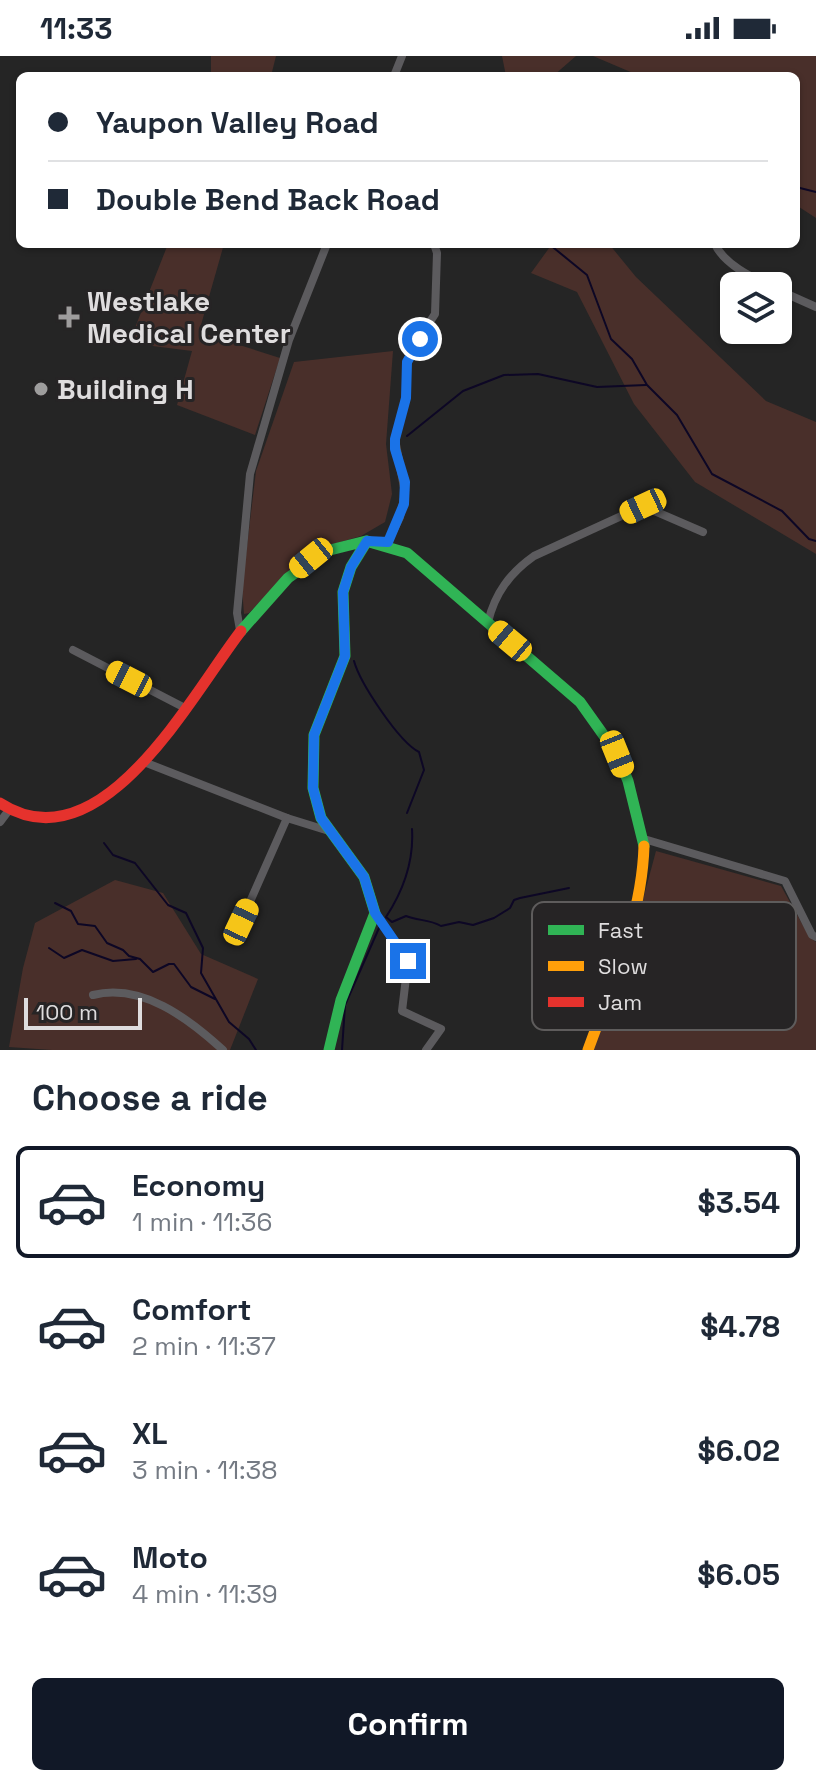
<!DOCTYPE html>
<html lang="en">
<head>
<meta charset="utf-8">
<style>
  :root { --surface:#fff; --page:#f6f6f7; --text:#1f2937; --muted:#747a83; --line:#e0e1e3; --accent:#111827 }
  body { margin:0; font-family:"Space Grotesk",sans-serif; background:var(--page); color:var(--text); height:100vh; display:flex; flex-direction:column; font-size:30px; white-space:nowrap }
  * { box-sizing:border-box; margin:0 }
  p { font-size:26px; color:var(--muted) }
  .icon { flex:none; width:44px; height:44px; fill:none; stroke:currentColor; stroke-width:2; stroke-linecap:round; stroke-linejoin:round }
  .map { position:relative; height:994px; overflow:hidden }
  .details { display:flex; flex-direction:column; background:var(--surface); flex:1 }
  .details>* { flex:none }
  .guide { position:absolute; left:16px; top:16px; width:784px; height:176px; border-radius:12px; box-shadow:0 2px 6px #0004; display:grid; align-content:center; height:176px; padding:0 32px; background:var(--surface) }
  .fabs { position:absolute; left:720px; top:216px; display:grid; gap:16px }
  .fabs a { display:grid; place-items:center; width:72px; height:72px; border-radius:12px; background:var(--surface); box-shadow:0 2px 6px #0004; font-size:40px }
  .scale { position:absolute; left:24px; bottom:20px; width:118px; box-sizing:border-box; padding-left:8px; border:4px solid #dfddde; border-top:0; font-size:22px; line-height:28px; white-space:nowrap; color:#dfddde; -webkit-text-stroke:6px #262425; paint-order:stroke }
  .end { position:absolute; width:36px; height:36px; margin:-18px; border:10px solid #1a73e8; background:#fff; box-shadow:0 0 0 4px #fff }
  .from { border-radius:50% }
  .car { position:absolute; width:24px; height:48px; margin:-24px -12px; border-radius:10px; box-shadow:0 0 6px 2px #0007; background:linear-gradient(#f5c518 24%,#345 0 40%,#f5c518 0 76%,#345 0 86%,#f5c518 0) }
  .guide b { display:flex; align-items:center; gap:28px; height:76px; font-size:30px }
  .guide b+b { border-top:2px solid var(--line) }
  .guide i { width:20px; height:20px; background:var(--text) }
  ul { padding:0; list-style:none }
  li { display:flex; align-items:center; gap:24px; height:112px; margin:0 16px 12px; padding:0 16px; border:4px solid transparent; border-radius:12px }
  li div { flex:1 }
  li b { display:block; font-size:30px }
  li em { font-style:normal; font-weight:700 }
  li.current { border-color:var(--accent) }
  li>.icon { width:72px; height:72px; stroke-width:1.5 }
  h2 { padding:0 32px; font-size:36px; line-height:96px }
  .button { display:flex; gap:16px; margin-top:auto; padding:16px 32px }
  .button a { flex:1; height:92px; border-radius:12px; background:var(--accent); color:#fff; font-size:32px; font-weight:700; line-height:92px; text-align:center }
  .status { display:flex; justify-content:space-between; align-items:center; height:56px; padding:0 40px; background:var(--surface); direction:ltr }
  .status svg { height:22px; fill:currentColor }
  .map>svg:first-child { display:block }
  .green { fill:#492f2a }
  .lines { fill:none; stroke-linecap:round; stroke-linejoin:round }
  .stream { stroke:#0d0725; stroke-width:2 }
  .street { stroke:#5c5b5e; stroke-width:8 }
  .fast { stroke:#30b455; stroke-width:11 }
  .slow { stroke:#ff9f0a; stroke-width:11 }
  .jam { stroke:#e5322d; stroke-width:11 }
  .route { stroke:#1a73e8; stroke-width:10 }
  .poi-dot { fill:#9e9d9d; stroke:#262425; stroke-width:3 }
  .labels { text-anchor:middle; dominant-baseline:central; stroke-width:6; stroke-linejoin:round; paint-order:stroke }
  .poi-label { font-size:28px; font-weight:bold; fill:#dfddde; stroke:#262425; text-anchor:start }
  .key { fill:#262425; stroke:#5e5c5c; stroke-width:2 }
  .key-label { font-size:22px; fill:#dfddde }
</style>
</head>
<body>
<div class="status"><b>11:33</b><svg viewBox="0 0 49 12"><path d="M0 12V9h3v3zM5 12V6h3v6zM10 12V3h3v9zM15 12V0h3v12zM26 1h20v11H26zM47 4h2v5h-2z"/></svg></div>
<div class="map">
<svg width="816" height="994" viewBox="0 0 816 994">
  <rect width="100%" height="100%" fill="#252525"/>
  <g class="green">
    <path d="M211,0H276L271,20H211Z"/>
    <path d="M502,0H576L553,20H506Z"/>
    <path d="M593,0H816V162L796,149V20H640Z"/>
    <path d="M168,188H224L199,276L280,302L255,379L177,349L192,295L129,287Z"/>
    <path d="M552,188H609L636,221L766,345L816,366V498L695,426L634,348L577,236L531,217Z"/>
    <path d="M393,295L386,388L392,438L385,466L361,480L320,492L297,507L249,557L244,558L242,532L256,415L294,306Z"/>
    <path d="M656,795L781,830L810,882L816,886V994H592L631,888Z"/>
    <path d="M115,824L163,837L201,898L258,923L230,994H52L9,991L23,912L35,867Z"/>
  </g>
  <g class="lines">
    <g class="stream">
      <path d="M796,131L816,136"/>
      <path d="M549,188L587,219L611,283L632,303L647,329L677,359L712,418L782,455L809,483L816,485"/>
      <path d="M407,380L463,335L504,319L538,318L597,331L646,329"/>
      <path d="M354,605C360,627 399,686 419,696L424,714L407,757"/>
      <path d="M412,773C414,805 403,835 386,861L392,866L406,860C418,865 429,863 441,870L459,866L473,869L494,862L510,852L514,844L520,842L569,832"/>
      <path d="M104,787L113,799L135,807L168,849L186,857L203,892L201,917L229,966L249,983L256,994"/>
      <path d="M55,847L71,855L78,868L95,870L107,887L123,894L129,900L140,903L153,916L169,908H174L191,931L215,943"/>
      <path d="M49,892L64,902L82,894L113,905L136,903"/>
      <path d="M342,994L345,949L379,872"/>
    </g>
    <g class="street">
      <path d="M394,20L402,0"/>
      <path d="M715,188C724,208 751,221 770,230"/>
      <path d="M778,234L816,251"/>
      <path d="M388,486L400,461L405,437L395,383L406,342L407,306L412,293L435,258L437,197L434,188"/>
      <path d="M488,566C495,537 510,517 534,500L643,450L703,476"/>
      <path d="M240,574L237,557L250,418L289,284L327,188"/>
      <path d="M73,594L185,652"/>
      <path d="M144,706L287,762L329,775"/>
      <path d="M0,766L9,754"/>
      <path d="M644,783L785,825L812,879L816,881"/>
      <path d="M375,857L408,905L402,955L441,973L426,994"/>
      <path d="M241,866L287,762"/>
      <path d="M93,939C142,927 188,962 223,994"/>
    </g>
    <g class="fast">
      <path d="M241,575L288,522L326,495L366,485L407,497L580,646L617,698L628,725L644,790"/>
      <path d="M329,994L341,944L375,857L364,821L321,762L313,732L314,679L345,600L343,536L351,511L367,485"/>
    </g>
    <path class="slow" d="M588,994C612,928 642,860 644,790"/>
    <path class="jam" d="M0,747C101,813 192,638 241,575"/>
  </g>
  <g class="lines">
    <path class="route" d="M408,905L375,857L364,821L321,762L313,732L314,679L345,600L343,536L351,511L367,485L388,486L404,448L405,426L395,393V383L406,342L407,306L420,283"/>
  </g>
  <g class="poi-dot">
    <path d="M65 249h8v8h8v8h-8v8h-8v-8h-8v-8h8z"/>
    <circle cx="41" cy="333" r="8"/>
  </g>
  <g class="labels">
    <g class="poi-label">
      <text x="87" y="245">Westlake<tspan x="87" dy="32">Medical Center</tspan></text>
      <text x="57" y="333">Building H</text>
    </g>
  </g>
  <rect x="532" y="846" width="264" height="128" rx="12" class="key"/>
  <rect x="548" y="869" width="36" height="10" fill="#30b455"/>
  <rect x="548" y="905" width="36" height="10" fill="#ff9f0a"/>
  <rect x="548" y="941" width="36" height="10" fill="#e5322d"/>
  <g class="key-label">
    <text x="598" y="882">Fast</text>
    <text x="598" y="918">Slow</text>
    <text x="598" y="954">Jam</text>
  </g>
</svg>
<div class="fabs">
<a><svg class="icon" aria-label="layers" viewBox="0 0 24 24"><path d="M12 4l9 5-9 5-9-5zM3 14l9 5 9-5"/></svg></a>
</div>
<div class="scale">100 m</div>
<i class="end from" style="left:420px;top:283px"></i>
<i class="end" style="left:408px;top:905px"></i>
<i class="car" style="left:643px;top:450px;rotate:245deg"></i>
<i class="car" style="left:311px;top:502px;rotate:231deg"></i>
<i class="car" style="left:510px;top:585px;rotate:310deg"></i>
<i class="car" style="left:129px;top:623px;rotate:297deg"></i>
<i class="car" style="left:617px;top:698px;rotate:158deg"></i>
<i class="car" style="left:241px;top:866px;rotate:25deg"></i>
<div class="guide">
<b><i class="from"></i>Yaupon Valley Road</b>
<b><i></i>Double Bend Back Road</b>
</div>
</div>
<section class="details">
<h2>Choose a ride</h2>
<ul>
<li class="current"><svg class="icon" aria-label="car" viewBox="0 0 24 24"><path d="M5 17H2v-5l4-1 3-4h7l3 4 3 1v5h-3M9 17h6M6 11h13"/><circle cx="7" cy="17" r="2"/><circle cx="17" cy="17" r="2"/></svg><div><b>Economy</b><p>1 min · 11:36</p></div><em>$3.54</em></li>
<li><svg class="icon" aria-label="car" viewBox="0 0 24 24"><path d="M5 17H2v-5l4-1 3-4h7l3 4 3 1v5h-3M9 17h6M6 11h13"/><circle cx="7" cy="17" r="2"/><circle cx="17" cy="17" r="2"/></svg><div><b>Comfort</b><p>2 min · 11:37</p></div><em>$4.78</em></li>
<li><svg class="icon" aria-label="car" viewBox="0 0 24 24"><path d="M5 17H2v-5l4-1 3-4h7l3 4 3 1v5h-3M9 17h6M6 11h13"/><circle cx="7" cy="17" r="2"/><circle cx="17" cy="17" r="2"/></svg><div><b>XL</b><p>3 min · 11:38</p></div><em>$6.02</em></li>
<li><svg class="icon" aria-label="car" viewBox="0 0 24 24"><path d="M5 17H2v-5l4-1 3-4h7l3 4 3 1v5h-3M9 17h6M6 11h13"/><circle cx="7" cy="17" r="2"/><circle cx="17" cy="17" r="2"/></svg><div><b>Moto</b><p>4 min · 11:39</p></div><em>$6.05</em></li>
</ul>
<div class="button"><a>Confirm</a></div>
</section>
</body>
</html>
